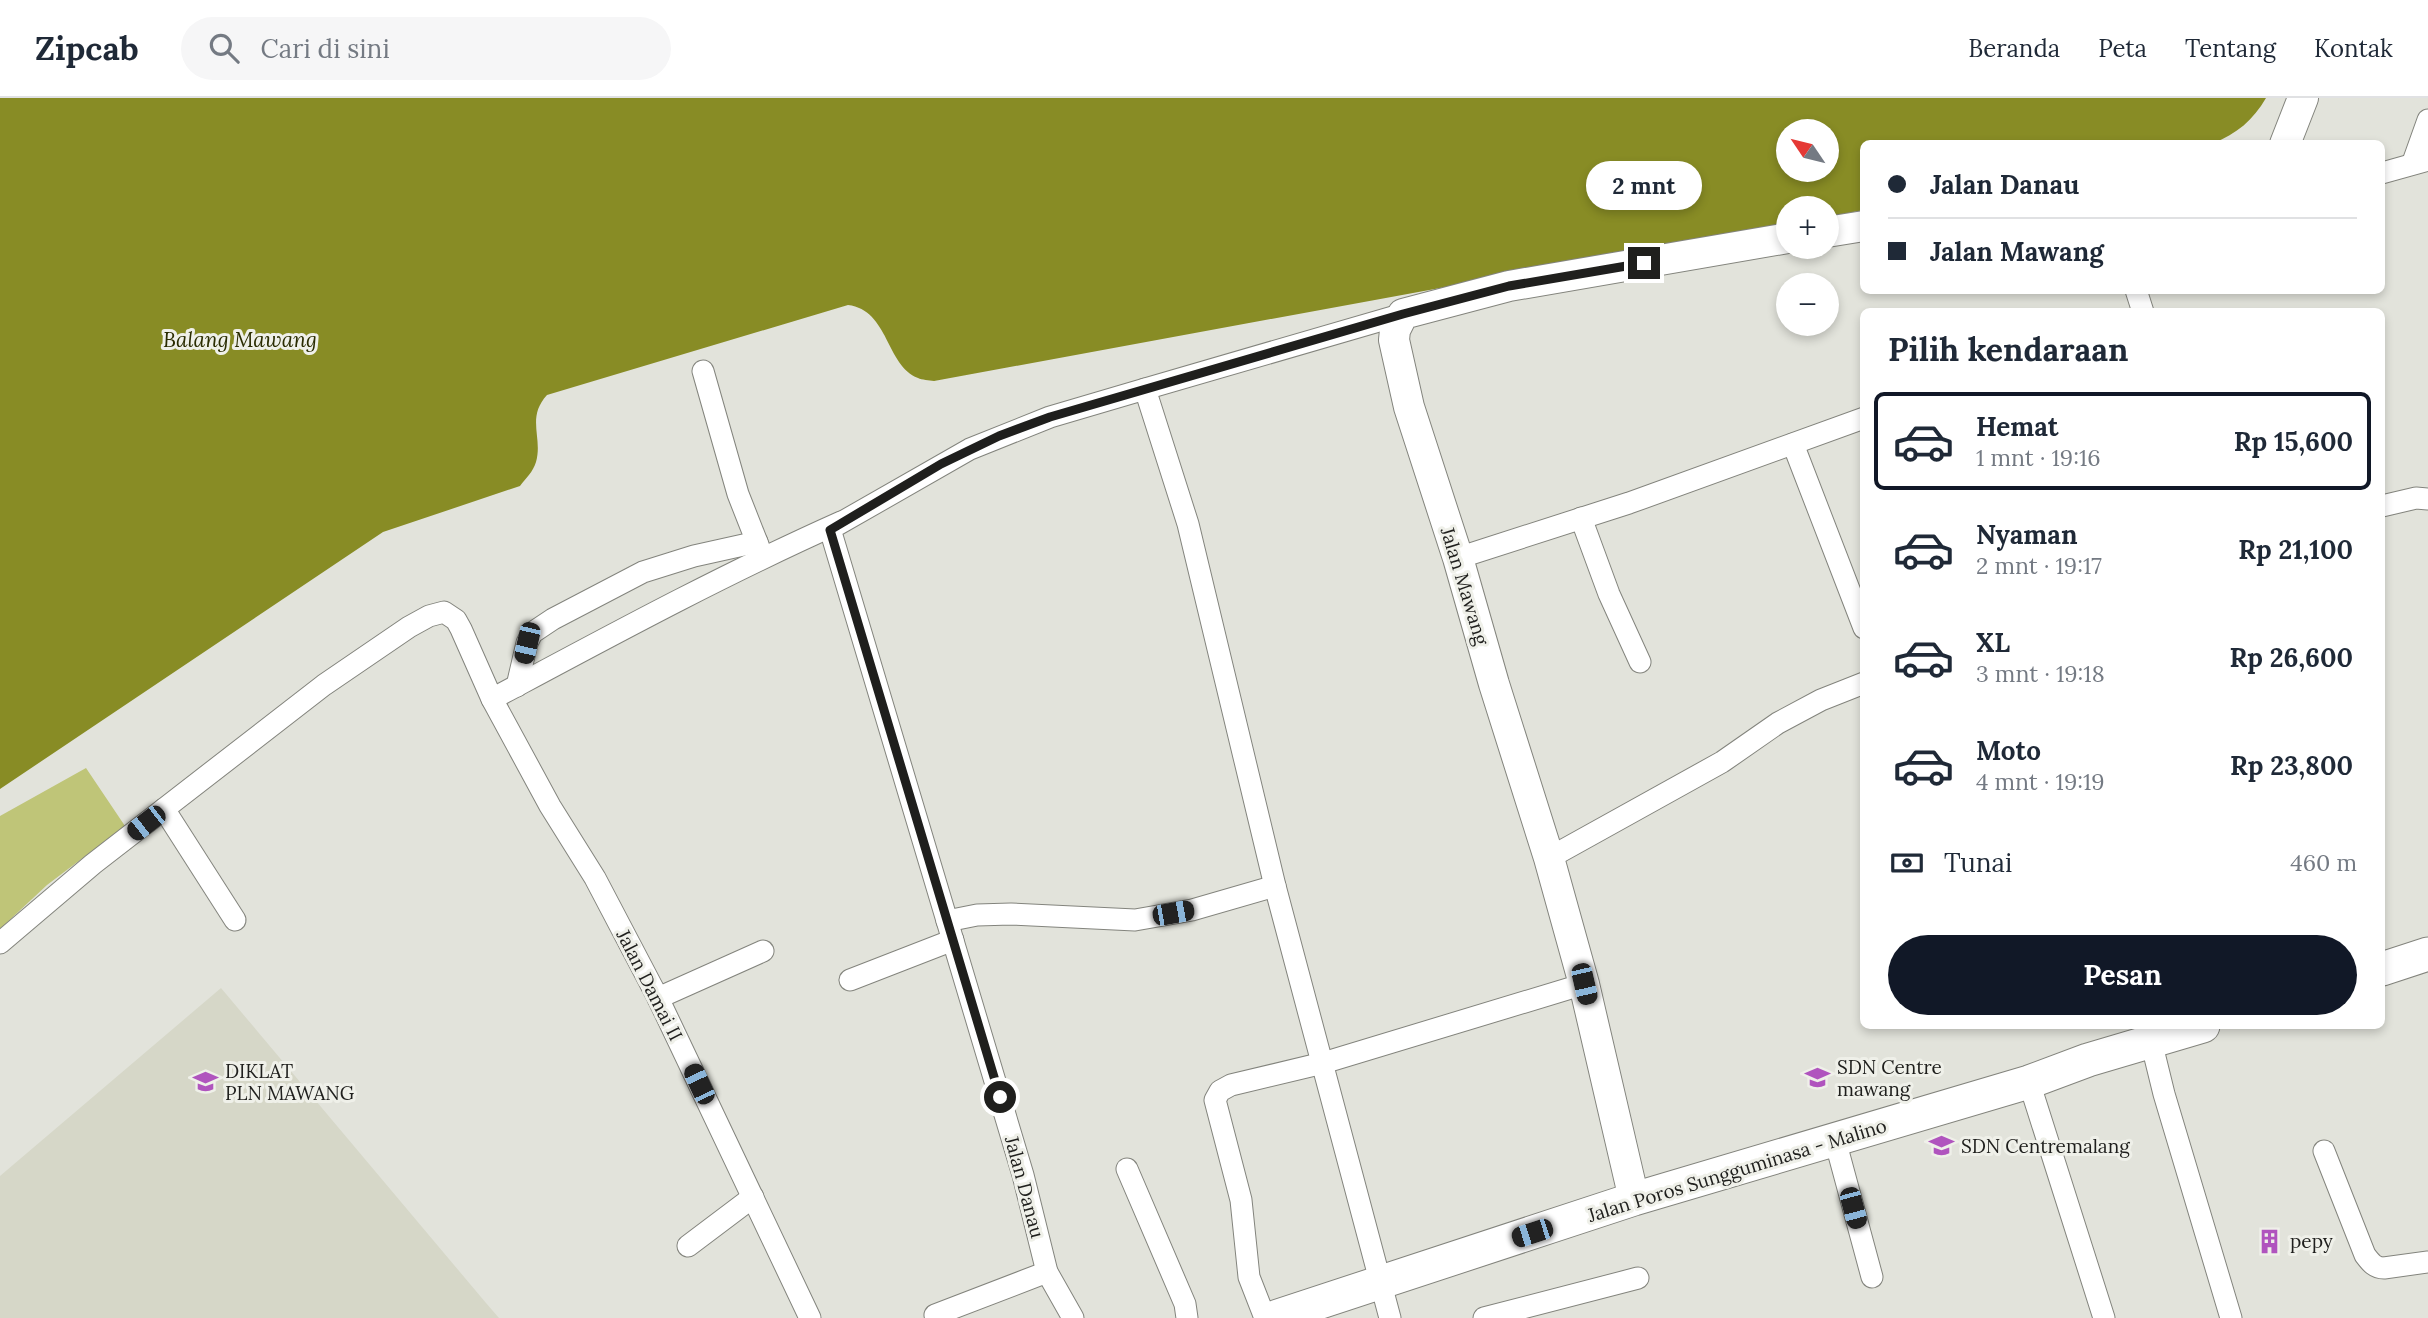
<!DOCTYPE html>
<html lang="id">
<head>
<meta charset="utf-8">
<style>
  :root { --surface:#fff; --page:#f6f6f7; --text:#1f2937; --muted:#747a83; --line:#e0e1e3; --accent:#111827 }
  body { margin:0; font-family:Lora,serif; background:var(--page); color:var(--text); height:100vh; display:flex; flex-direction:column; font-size:26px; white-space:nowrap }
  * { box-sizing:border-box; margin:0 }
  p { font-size:23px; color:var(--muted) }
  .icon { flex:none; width:38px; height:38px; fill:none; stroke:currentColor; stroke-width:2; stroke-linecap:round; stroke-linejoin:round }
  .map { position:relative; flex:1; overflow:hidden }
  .drawer { position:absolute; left:1860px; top:210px; width:525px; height:721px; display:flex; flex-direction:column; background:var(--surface); border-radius:10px; box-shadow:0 4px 10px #0003 }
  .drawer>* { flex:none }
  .banner { position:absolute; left:1860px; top:42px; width:525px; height:154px; border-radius:10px; box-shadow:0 4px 10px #0003; display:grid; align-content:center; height:154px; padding:0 28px; background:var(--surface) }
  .needle { width:46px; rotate:305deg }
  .controls { position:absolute; left:1776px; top:21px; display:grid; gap:14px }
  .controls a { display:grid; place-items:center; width:63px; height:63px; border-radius:50%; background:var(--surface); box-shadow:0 4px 10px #0003; font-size:35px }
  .end { position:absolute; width:32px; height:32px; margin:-16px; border:9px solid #1f1f1d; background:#fff; box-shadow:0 0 0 4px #fff }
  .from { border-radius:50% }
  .bubble { position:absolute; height:49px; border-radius:24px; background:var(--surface); box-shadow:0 4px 10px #0003; font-size:23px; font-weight:700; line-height:49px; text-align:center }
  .car { position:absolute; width:21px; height:42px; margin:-21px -10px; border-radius:9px; box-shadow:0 0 5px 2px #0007; background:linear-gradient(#222 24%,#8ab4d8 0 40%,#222 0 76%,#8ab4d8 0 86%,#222 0) }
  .banner b { display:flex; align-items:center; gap:24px; height:66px; font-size:26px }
  .banner b+b { border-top:2px solid var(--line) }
  .banner i { width:18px; height:18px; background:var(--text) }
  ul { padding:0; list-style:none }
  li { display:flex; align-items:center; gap:21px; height:98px; margin:0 14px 10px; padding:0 14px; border:4px solid transparent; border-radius:10px }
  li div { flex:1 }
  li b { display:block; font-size:26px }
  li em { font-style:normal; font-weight:700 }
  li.selected { border-color:var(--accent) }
  li>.icon { width:63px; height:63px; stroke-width:1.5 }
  h2 { padding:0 28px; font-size:32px; line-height:84px }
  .pay { display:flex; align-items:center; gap:18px; height:77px; padding:0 28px; font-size:26px }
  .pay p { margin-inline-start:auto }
  .cta { display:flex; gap:14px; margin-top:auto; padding:14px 28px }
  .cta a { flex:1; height:80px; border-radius:42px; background:var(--accent); color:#fff; font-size:28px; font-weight:700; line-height:80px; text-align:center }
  header { display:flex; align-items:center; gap:42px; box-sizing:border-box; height:98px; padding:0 35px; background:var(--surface); border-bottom:2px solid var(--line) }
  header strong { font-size:33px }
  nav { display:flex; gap:38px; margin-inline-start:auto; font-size:24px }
  .search { width:490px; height:63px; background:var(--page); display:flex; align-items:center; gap:18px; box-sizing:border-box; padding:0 24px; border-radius:38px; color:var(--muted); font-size:26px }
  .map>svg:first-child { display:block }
  .built { fill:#d6d7c8 }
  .green { fill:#bfc578 }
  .water { fill:#888c25; fill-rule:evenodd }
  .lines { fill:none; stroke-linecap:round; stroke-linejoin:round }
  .street-casing { stroke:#83847d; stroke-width:23 }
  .secondary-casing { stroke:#83847d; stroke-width:32 }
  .primary-casing { stroke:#83847d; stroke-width:35 }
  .street { stroke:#fff; stroke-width:21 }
  .secondary { stroke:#fff; stroke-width:30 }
  .primary { stroke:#fff; stroke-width:33 }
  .route { stroke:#1f1f1d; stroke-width:9 }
  .labels { text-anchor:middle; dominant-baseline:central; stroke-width:6; stroke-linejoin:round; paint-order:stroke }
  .street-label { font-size:19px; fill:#1f1f1d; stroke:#eff0e9 }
  .poi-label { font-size:19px; fill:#1f1f1d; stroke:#eff0e9; text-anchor:start }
  .water-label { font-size:21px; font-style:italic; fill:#2a2c01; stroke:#eff0e9 }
</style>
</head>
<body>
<header>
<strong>Zipcab</strong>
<div class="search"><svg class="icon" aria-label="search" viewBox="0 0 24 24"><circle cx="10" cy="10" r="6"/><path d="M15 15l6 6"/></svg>Cari di sini</div>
<nav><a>Beranda</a><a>Peta</a><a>Tentang</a><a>Kontak</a></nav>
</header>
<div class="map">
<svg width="2428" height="1220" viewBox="0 0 2428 1220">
  <rect width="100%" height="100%" fill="#e2e3db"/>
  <path class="built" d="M221,890L486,1205L499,1220H0V1078Z"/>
  <path class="green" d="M86,670L125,728L47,787L0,831V718Z"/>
  <path class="water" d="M0,0H2266C2253,22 2237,36 2213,45L1864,46V112L1827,119V110H1788V126L934,283C929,282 922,282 918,280C886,268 889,212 848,207L547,297C526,320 543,339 536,364C533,374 526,380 520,388L383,434L0,691ZM1788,33H1827V72H1788Z"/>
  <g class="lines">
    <defs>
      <g id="street">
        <path d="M2413,64L2428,22"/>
        <path d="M2382,75L2428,62"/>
        <path d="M2136,192L2143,214"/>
        <path d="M703,273L738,396L762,457"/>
        <path d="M1145,291L1403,216"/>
        <path d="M1793,346L1864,530"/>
        <path d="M2382,408L2416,400L2428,401"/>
        <path d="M1581,420L1609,496L1640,564"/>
        <path d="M1458,460L1629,405L1864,320"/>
        <path d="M517,588L527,545L532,535L553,521L643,474L694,458L757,444"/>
        <path d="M492,601L550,708L595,780L658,900L810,1220"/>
        <path d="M164,711L235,822"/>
        <path d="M1549,760L1722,664L1778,625L1821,602L1864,585"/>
        <path d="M947,823L977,817L1011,816L1135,822L1192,812L1275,788"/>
        <path d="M0,845L93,766L324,587L409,529L429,518L444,514L456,522L461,531L492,601C608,539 720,478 841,424"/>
        <path d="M850,882L953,842"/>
        <path d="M658,900L763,853"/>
        <path d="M2151,943L2164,996L2231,1220"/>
        <path d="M2029,984L2104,1220"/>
        <path d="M1835,1042L1872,1179"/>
        <path d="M2324,1053L2365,1157C2371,1165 2375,1170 2384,1170L2428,1164"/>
        <path d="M1127,1071L1185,1206L1187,1220"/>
        <path d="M688,1148L753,1099"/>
        <path d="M935,1217L1047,1174"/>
        <path d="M1073,1220L1047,1174L1023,1077L830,431L970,351L1050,319L1145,291L1188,426L1275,788L1390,1220"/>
        <path d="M1265,1220L1249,1179L1241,1102L1215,1002L1220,993L1231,987L1323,965L1584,886"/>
        <path d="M1484,1220L1638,1180"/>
      </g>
      <g id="secondary">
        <path d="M2285,46L2303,0"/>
        <path d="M1827,134L1864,128"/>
        <path d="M1634,1101L1584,886L1549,760L1494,586L1458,460L1409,309L1394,242L1395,232L1403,216L1509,188L1788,140"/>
      </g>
      <g id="primary">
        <path d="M2382,871L2428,856"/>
        <path d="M1272,1220L1634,1101L2029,984L2088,962L2203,928"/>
      </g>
    </defs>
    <use href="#street" class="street-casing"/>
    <use href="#secondary" class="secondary-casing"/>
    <use href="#primary" class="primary-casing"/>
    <use href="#street" class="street"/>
    <use href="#secondary" class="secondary"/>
    <use href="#primary" class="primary"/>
  </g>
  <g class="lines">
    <path class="route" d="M1000,999L830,432L941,366L999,338L1050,319L1403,216L1509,188L1644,165"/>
  </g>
  <defs>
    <symbol id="school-bare" viewBox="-9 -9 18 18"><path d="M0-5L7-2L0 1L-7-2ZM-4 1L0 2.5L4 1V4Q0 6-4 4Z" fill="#b054be" stroke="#eff0e9" stroke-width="2.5" paint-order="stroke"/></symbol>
    <symbol id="building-bare" viewBox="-9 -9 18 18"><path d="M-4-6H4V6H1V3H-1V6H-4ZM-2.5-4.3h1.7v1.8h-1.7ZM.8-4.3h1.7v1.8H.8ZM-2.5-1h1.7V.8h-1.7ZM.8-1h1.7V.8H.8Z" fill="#b054be" stroke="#eff0e9" stroke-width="2.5" paint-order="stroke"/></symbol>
  </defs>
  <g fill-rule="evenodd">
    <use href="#school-bare" x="1800" y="962" width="35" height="35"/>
    <use href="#school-bare" x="188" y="966" width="35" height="35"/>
    <use href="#school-bare" x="1924" y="1030" width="35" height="35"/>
    <use href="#building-bare" x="2252" y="1126" width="35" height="35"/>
  </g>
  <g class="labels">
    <g class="street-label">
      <text transform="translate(1465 488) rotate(73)">Jalan Mawang</text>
      <text transform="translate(650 887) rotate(63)">Jalan Damai II</text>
      <text transform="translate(1737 1072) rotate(-17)">Jalan Poros Sungguminasa - Malino</text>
      <text transform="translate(1025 1089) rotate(75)">Jalan Danau</text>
    </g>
    <g class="poi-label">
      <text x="1837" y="969">SDN Centre<tspan x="1837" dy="22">mawang</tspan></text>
      <text x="225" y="973">DIKLAT<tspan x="225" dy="22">PLN MAWANG</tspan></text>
      <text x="1961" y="1048">SDN Centremalang</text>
      <text x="2290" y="1143">pepy</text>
    </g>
    <g class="water-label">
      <text x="240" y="241">Balang Mawang</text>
    </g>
  </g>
</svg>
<div class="controls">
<a><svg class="needle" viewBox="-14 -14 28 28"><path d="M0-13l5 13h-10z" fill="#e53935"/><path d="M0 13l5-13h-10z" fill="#747a83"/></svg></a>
<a>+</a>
<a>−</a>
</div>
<i class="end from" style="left:1000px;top:999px"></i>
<i class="end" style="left:1644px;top:165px"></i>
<div class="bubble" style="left:1586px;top:63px;width:116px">2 mnt</div>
<i class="car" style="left:527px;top:545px;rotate:193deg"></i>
<i class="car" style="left:146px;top:725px;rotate:232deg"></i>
<i class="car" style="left:1173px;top:815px;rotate:80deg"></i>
<i class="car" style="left:1584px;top:886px;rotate:167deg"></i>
<i class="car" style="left:699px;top:986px;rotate:335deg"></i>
<i class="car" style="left:1853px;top:1110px;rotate:165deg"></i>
<i class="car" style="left:1532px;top:1135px;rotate:252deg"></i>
<div class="banner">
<b><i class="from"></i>Jalan Danau</b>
<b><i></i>Jalan Mawang</b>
</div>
<section class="drawer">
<h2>Pilih kendaraan</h2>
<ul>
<li class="selected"><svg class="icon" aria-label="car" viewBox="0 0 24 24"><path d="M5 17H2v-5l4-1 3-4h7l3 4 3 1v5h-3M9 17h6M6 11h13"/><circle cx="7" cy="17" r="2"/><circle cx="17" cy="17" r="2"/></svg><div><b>Hemat</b><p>1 mnt · 19:16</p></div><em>Rp 15,600</em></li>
<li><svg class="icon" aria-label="car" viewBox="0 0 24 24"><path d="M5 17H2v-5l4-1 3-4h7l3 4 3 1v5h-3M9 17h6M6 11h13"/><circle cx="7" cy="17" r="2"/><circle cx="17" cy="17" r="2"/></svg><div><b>Nyaman</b><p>2 mnt · 19:17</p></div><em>Rp 21,100</em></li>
<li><svg class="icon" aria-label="car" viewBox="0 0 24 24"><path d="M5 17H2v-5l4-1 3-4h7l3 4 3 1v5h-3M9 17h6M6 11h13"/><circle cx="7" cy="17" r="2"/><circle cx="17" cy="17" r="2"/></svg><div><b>XL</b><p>3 mnt · 19:18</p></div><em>Rp 26,600</em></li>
<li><svg class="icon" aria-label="car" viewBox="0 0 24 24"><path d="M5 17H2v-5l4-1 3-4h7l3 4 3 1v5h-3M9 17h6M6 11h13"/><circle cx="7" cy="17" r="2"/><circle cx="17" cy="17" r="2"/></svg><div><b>Moto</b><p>4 mnt · 19:19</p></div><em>Rp 23,800</em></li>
</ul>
<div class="pay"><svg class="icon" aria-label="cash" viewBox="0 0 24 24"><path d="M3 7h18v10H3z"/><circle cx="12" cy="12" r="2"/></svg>Tunai<p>460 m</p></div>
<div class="cta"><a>Pesan</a></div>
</section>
</div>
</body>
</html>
